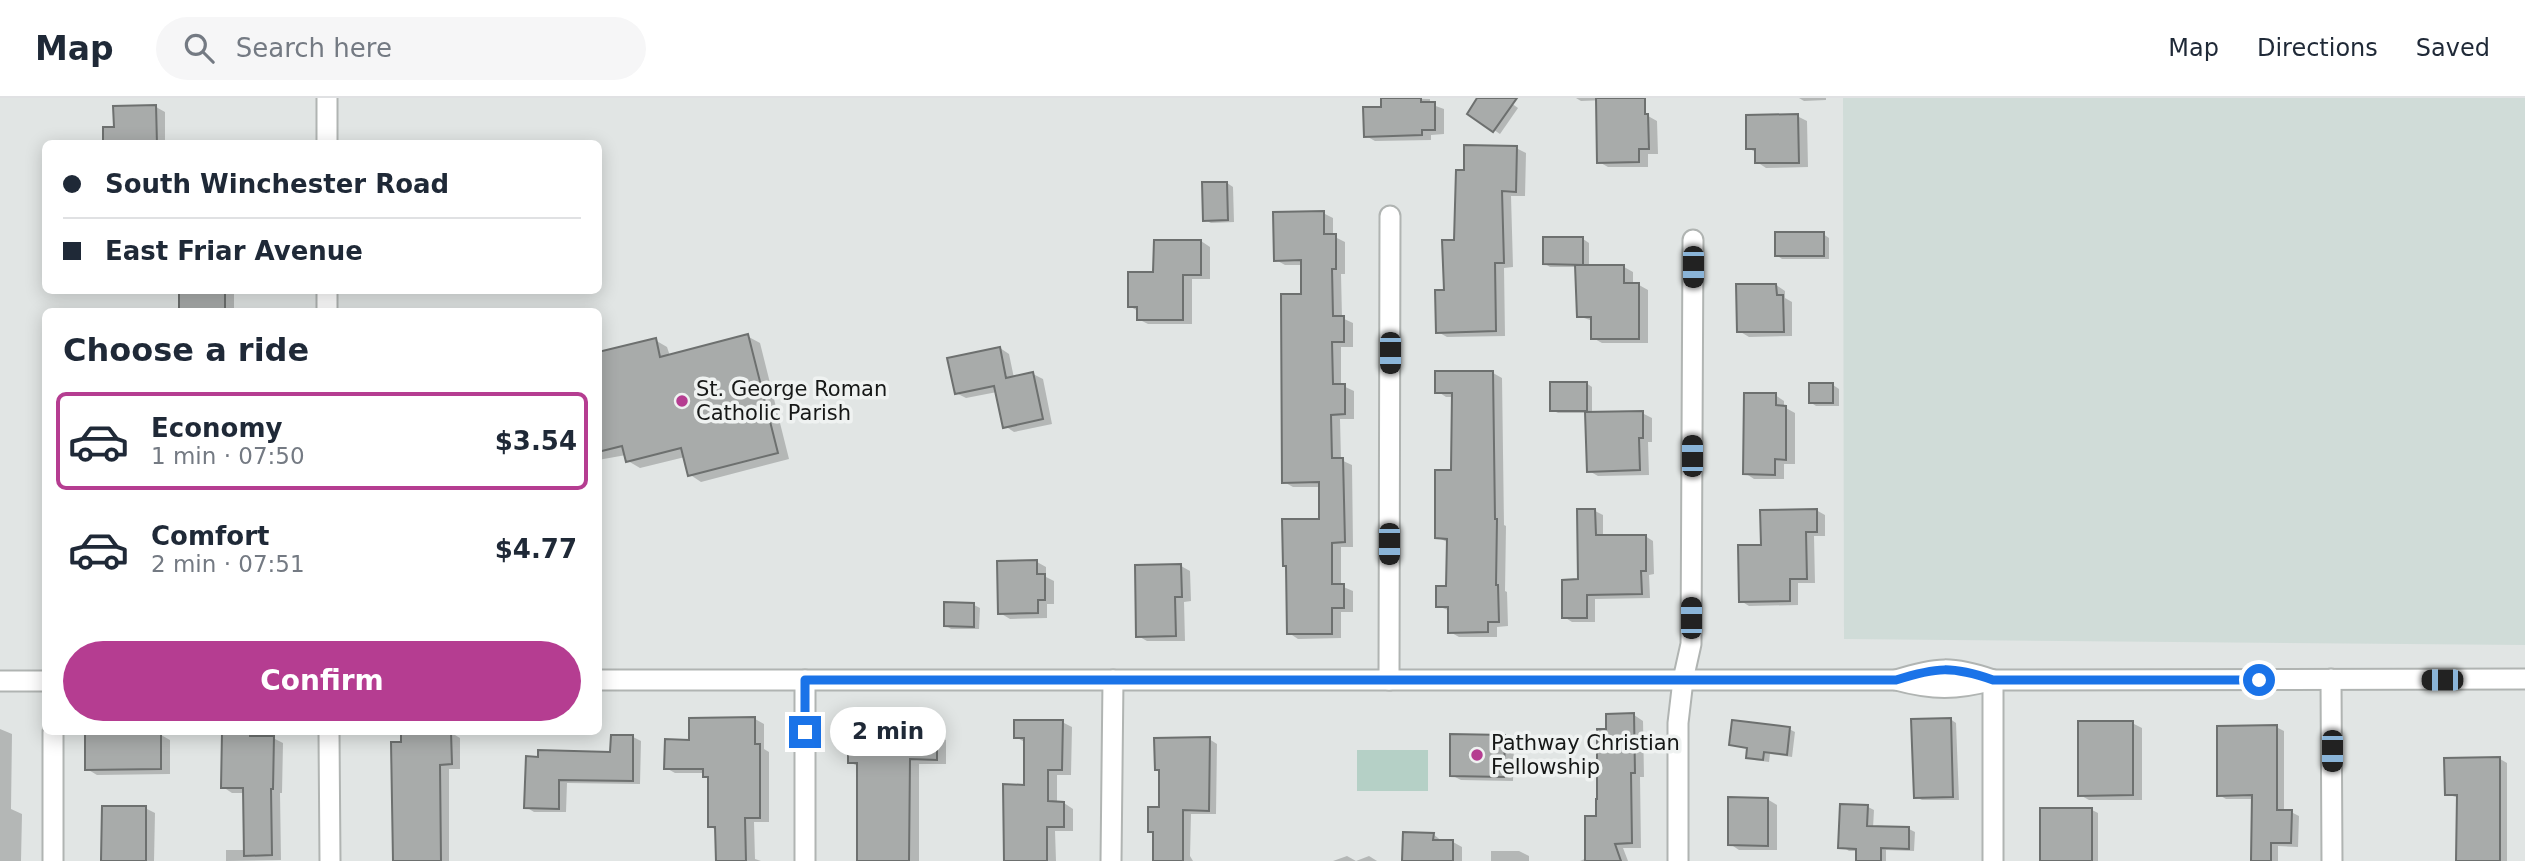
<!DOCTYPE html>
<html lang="en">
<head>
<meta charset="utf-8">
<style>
  :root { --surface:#fff; --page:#f6f6f7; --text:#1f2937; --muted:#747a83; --line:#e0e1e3; --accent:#b53d91 }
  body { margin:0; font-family:"DejaVu Sans",sans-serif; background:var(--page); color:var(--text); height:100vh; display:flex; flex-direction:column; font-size:26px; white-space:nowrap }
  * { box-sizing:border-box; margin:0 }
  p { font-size:23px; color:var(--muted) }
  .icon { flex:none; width:38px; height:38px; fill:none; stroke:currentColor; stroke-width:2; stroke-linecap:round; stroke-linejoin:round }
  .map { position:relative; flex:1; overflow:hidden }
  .panel { position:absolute; left:42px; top:210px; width:560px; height:427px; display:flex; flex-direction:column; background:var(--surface); border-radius:10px; box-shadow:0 4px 18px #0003 }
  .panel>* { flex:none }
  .hud { position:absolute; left:42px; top:42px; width:560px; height:154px; border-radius:10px; box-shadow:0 4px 18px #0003; display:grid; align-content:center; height:154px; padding:0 21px; background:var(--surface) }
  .end { position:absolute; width:32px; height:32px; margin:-16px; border:9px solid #1a73e8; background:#fff; box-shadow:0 0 0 4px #fff }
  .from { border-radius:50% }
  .bubble { position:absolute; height:49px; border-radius:24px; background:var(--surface); box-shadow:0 4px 18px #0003; font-size:23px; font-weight:600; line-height:49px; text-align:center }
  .car { position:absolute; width:21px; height:42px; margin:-21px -10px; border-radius:9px; box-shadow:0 0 5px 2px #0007; background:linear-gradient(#222 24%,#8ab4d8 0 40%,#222 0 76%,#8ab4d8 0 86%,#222 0) }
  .hud b { display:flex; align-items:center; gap:24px; height:66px; font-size:26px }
  .hud b+b { border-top:2px solid var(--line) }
  .hud i { width:18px; height:18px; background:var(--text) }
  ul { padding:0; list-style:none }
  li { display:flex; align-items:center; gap:21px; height:98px; margin:0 14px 10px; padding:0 7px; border:4px solid transparent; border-radius:10px }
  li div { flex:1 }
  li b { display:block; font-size:26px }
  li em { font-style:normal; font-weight:600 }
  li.on { border-color:var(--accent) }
  li>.icon { width:63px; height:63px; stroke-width:1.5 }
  h2 { padding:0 21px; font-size:32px; line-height:84px }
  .button { display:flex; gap:14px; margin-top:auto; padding:14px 21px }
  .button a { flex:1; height:80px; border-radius:42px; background:var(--accent); color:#fff; font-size:28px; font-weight:600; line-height:80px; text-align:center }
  header { display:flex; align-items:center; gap:42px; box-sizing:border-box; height:98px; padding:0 35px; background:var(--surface); border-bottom:2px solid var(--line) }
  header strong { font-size:33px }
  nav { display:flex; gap:38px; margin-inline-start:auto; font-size:24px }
  .search { width:490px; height:63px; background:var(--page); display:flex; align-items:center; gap:18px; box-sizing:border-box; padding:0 24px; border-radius:38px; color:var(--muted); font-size:26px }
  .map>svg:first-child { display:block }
  .built { fill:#d0dcd8 }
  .green { fill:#b5d0c6 }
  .shadow { fill:#0003 }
  .building { fill:#a8abaa; stroke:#6d706f; stroke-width:2 }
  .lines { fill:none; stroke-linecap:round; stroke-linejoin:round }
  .minor-casing { stroke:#b0b4b2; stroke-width:23 }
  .minor { stroke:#fff; stroke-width:19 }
  .route { stroke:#1a73e8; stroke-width:9 }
  .poi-dot { fill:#b53d91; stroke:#eff2f1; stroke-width:2.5 }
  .labels { text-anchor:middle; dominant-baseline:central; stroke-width:7; stroke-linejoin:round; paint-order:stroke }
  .poi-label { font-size:21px; fill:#161817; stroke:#eff2f1; text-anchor:start }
</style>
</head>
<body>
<header>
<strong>Map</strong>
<div class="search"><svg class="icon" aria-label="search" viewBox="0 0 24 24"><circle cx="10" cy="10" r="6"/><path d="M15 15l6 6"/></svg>Search here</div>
<nav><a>Map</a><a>Directions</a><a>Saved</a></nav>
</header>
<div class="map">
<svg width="2525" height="763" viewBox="0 0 2525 763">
  <rect width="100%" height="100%" fill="#e1e5e4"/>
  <path class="built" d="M1843,0H2525V547L1844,541Z"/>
  <rect class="green" x="1357" y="652" width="71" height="41"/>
  <g class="shadow">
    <path d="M1383,0L1430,1V6L1444,11V36L1431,37V42L1375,43L1366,38L1383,11Z"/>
    <path d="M1480,0H1504L1518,10L1500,36L1469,15Z"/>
    <path d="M1576,0H1605V2L1581,3Z"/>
    <path d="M1799,0H1826V2L1804,3Z"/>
    <path d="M156,9L165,14V43L170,46H105L116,31Z"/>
    <path d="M1648,18L1657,23L1658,56H1648V69H1608L1599,64Z"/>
    <path d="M1797,18L1807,23L1808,69L1766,70L1757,64V55L1748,50Z"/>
    <path d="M1516,50L1526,55L1525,98H1511L1513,169L1504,170L1505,238L1447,239L1438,234L1466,74Z"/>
    <path d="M1227,85L1233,89L1234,124L1211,125L1205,122Z"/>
    <path d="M1323,115L1333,120V138L1345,144V176H1341L1342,220L1353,225V249H1341V287L1354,293V321H1340L1341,362L1352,367L1353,449H1341V488L1353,493V514H1341V540L1298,541L1289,535L1320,422V389H1293L1284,384L1303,197V167H1285L1276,162Z"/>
    <path d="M1823,136L1829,140V161H1782L1776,157Z"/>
    <path d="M1583,141L1589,145V169H1624L1633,174V187H1639L1648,192V245H1602L1593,240V223L1578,218L1577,169H1550L1544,165Z"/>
    <path d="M1201,143L1210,149V181H1192V226H1148L1138,221V213L1129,208L1155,176Z"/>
    <path d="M1776,187L1785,193V200L1792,204V238L1749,239L1739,233Z"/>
    <rect x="181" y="192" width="53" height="22"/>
    <path d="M747,238L760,245L789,361L701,384L689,376L685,359L640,370L628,363L626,357L598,362V256L655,242L667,249L670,258Z"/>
    <path d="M1000,250L1009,256L1014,280L1033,276L1043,281L1052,326L1014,334L1005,328L997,294L966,300L956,295Z"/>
    <path d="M1493,275L1502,280L1504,427L1506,428L1505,493L1507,494L1508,528L1497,529V539H1459L1450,534V513L1438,508L1448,489L1449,445L1437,439L1453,374L1454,299H1446L1437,293Z"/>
    <path d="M1586,285L1592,289V316L1642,315L1652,320V344H1648L1649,377L1598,378L1589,373L1587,315H1558L1552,312Z"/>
    <path d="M1833,287L1839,291V308H1816L1810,304Z"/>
    <path d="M1775,297L1784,303V309L1795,315V366H1784V381H1754L1745,375Z"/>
    <path d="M1816,412L1825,417V438H1814L1815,485H1798V507L1749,508L1741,503L1762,448Z"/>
    <path d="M1595,413L1603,417V439L1645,438L1653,443L1654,476L1649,477L1650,500L1595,501V524H1572L1564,519L1580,483Z"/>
    <path d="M1037,464L1046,469V479L1054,483V506H1047V520L1010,521L1000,515Z"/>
    <path d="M1181,468L1190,473L1191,503L1184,504L1185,543H1147L1138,538Z"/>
    <path d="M974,507L980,510L979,531H951L945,527Z"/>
    <path d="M1634,617L1643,623L1644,679H1640L1641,750H1623L1628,763H1580L1587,760L1598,720Z"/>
    <path d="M755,621L764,626V651L769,654V724H754L755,761L761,763H715L718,762L717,733L710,728V681L705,675H675L666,670L691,643Z"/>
    <path d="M1950,621L1956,625L1959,702H1922L1916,699Z"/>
    <path d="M1062,624L1072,629L1071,677H1057V705H1064L1073,711V733H1055L1056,763H1005L1026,689V645L1016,639Z"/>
    <path d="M2132,625L2142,630V702H2089L2080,697Z"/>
    <path d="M2276,629L2284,633V714H2291L2299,718L2298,749L2278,748V763H2229H2253L2254,701H2226L2219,697Z"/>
    <path d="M918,630L946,642V666H919V763H859V669L850,664Z"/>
    <path d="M0,631L12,636L11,711L22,716L21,763H0Z"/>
    <path d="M1789,631L1795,634L1792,659L1770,656L1769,664L1754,662L1748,659L1749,651L1731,646Z"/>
    <path d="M223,634H251L259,640H273L283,645L282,695H280L281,762L226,763V752H246L245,695H232L223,689Z"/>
    <path d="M450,634L460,640V671H449V763H395Z"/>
    <path d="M161,637L170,642V676L97,677L87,671Z"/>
    <path d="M1505,638L1514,644L1513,683L1461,682L1451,677Z"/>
    <path d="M633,639L641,643L640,686L567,685L566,714H534L526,709L527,660L612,656Z"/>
    <path d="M1209,641L1217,646L1216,716H1191L1190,758L1193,763H1155L1154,735L1150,733L1161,710V674L1156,671Z"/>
    <path d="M2500,661L2507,665V763H2458L2459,700L2446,696Z"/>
    <path d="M1767,701L1777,707V752H1739L1730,746Z"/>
    <path d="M1868,709L1874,712L1873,730L1909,731L1915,734L1914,753L1886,752V763H1858V753H1849L1840,747Z"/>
    <path d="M145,710L155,715L154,763H103Z"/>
    <path d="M2092,712L2098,715V763H2042Z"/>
    <path d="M1433,736L1443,744H1453L1462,749V763H1404Z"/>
    <path d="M1491,753H1519L1529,758V763H1491Z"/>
    <path d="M1347,758L1356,763H1333Z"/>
    <path d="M1369,758L1377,763H1356Z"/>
  </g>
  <g class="building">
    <path d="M1381,0H1421V4H1435V32H1422V37L1364,39L1363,9H1381Z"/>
    <path d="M1477,0H1517L1493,34L1467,16Z"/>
    <path d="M1596,0H1645V16H1648L1649,51H1639V64L1597,65Z"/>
    <path d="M156,7L157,46H103V29H114L113,8Z"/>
    <path d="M1798,16L1799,65H1755V51H1746V17Z"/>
    <path d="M1464,47L1517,48L1516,94L1502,93L1504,165H1495L1496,233L1436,235L1435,192H1444L1442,142H1454L1456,72H1464Z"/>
    <path d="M1202,84H1227L1228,122L1203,123Z"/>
    <path d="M1324,113V136H1336V171H1332L1333,218H1344V244H1332L1333,286H1345V316L1331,317L1332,360H1343L1345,444L1332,445V486H1344V510H1332V536H1287L1286,468H1283L1282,421H1319V384L1282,385L1281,196H1301V162L1274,163L1273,114Z"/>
    <rect x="1775" y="134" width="49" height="24"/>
    <path d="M1543,139H1583V167L1543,166Z"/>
    <path d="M1154,142H1201V177H1183V222H1137V209H1128V174H1153Z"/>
    <path d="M1575,167H1624V185H1639V241H1591V219H1577Z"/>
    <path d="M1736,186H1776L1777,197H1783L1784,234H1737Z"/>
    <rect x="179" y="192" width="46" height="22"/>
    <path d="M748,236L778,355L688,378L681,350L626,364L622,348L598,354V254L656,240L660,259Z"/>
    <path d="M1000,249L1006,280L1033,274L1043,321L1003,330L994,288L955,296L947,260Z"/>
    <path d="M1435,273H1493L1495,421H1497L1496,487H1498L1499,524H1488V534L1448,535V509H1436V488H1446L1447,441L1435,440V372H1451L1452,295H1435Z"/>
    <rect x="1550" y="284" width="37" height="29"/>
    <rect x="1809" y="285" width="24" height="20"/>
    <path d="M1744,295H1776V307L1786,308V362L1775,361V377L1743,376Z"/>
    <path d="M1643,313V340H1639L1640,372L1587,374L1585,314Z"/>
    <path d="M1577,411H1595L1596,437H1646V473H1641L1642,496L1587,497V520H1562V482L1578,481Z"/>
    <path d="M1817,411V434H1806L1807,481H1790V503L1739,504L1738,447H1761L1760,412Z"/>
    <path d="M1037,462V476H1045V502H1038V515L998,516L997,463Z"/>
    <path d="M1181,466L1182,499H1175L1176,538L1136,539L1135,467Z"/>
    <path d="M944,504L974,505V529L944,528Z"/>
    <path d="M1634,615L1635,675H1631L1632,745L1615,746L1621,763H1585V718H1596V701H1597V631H1606V616Z"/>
    <path d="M755,619V646H760V720H745L746,763H716L715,729H708V679H703V671H664L665,641L689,642V620Z"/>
    <path d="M1951,620L1953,699L1914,700L1911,621Z"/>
    <path d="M1014,622H1063L1062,672H1048V703L1064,704V729H1047V763H1004L1003,686L1024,687V640H1014Z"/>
    <path d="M1732,622L1790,629L1787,657L1764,654L1763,662L1746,660L1747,650L1729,647Z"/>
    <path d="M2078,623H2133V697L2078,698Z"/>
    <path d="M2277,627V712H2292L2291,745H2271V763H2251L2252,697L2217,698V628Z"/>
    <path d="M848,628L919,629V634L937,635V662L910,661L909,763H857V665H848Z"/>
    <path d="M222,634H250V638H274L273,691H271L272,757L244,758L243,690H221Z"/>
    <path d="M401,634H451L452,666L440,667L441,763H393L391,644H401Z"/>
    <path d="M161,635V671L85,672V636Z"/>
    <path d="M1450,636L1505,637L1504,679L1450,678Z"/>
    <path d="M611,637H633V683L559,682V711L524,710L526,658L538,659V652L610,654Z"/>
    <path d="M1210,639L1209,713L1183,712V763H1153V734H1148V709H1159V672H1155L1154,640Z"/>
    <path d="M2500,659V763H2456L2457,697H2445L2444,660Z"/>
    <path d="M1728,699L1768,700V748L1728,747Z"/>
    <path d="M1840,706L1868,707L1867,728L1909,729V751L1881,750V763H1856V751L1838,750Z"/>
    <path d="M102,708H146V763H101Z"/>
    <rect x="2040" y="710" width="52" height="53"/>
    <path d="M1403,734L1434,735L1433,742H1453V763H1402Z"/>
  </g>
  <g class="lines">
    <defs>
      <g id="minor">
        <path d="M327,0V46"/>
        <path d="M327,192V214"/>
        <path d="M2331,581L2332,763"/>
        <path d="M598,582H1896C1933,592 1956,592 1993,582L2525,581"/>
        <path d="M805,582V763"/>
        <path d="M1389,582L1390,118"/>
        <path d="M1896,582C1937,569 1952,568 1993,582"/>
        <path d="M1993,582V763"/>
        <path d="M0,583H46"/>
        <path d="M53,634V763"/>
        <path d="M329,634L330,763"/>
        <path d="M1111,763L1113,582"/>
        <path d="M1678,763V625L1683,582L1691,546L1693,142"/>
      </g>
    </defs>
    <use href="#minor" class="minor-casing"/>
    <use href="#minor" class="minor"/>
  </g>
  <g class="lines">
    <path class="route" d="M805,634V582H1896C1937,569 1952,568 1993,582H2259"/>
  </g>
  <g class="poi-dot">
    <circle cx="682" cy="303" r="7"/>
    <circle cx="1477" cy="657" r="7"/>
  </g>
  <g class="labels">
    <g class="poi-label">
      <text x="696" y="291">St. George Roman<tspan x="696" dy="24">Catholic Parish</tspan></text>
      <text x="1491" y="645">Pathway Christian<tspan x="1491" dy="24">Fellowship</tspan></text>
    </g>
  </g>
</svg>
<i class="end from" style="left:2259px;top:582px"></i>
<i class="end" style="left:805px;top:634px"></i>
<div class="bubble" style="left:830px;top:609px;width:116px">2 min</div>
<i class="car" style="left:1693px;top:169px;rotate:180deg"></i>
<i class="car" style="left:1390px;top:255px;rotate:180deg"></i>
<i class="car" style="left:1692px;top:358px;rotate:0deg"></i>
<i class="car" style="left:1389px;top:446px;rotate:180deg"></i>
<i class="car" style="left:1691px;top:520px;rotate:0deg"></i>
<i class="car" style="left:2442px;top:582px;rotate:270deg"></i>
<i class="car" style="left:2332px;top:653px;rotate:180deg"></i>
<div class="hud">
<b><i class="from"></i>South Winchester Road</b>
<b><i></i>East Friar Avenue</b>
</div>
<section class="panel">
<h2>Choose a ride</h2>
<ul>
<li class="on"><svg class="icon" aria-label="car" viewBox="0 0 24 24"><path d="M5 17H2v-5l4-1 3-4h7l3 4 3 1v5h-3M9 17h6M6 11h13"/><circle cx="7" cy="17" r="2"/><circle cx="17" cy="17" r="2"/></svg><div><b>Economy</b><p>1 min · 07:50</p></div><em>$3.54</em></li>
<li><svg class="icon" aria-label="car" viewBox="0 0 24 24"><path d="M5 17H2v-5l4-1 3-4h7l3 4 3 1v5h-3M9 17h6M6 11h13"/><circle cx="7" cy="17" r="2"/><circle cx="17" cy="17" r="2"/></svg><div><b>Comfort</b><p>2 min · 07:51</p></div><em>$4.77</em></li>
</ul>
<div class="button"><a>Confirm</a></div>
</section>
</div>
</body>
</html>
